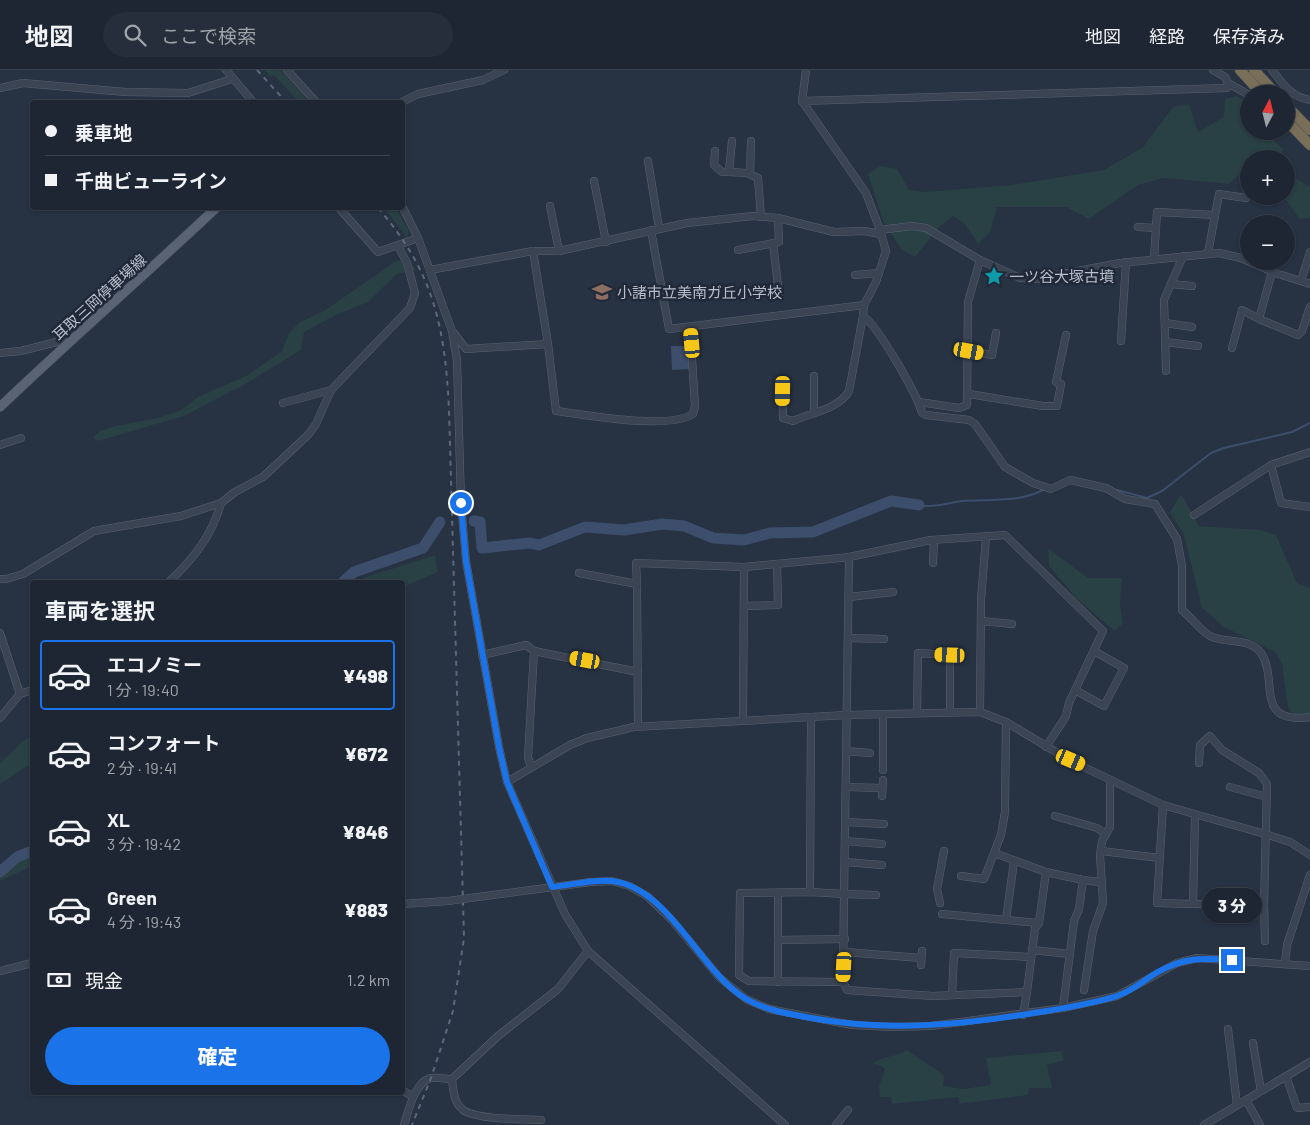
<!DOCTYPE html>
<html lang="ja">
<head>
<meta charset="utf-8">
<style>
  :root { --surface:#1d2632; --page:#252e3a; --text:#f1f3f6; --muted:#a0a5ac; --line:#3b434d; --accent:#1a73e8 }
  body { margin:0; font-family:Barlow,"Noto Sans JP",sans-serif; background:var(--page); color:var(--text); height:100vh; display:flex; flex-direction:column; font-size:19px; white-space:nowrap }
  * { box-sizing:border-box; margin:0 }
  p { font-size:16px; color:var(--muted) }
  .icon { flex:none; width:28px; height:28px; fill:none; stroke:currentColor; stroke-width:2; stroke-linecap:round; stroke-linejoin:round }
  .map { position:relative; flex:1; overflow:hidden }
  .sheet { position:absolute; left:30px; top:510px; width:375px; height:515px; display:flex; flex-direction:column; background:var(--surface); border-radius:5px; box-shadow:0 1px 4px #0004,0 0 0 1px var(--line) }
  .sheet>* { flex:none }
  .hud { position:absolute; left:30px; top:30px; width:375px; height:110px; border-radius:5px; box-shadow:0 1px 4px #0004,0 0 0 1px var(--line); display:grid; align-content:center; height:110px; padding:0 15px; background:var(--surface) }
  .needle { width:32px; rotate:7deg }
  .buttons { position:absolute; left:1240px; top:15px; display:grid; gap:10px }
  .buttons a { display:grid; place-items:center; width:55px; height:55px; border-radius:50%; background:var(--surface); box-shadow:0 1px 4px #0004,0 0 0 1px var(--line); font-size:25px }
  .end { position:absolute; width:22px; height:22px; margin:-11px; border:6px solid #1a73e8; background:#fff; box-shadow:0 0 0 2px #fff }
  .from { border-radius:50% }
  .bubble { position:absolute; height:35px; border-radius:18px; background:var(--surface); box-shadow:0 1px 4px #0004,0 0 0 1px var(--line); font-size:16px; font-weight:800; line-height:35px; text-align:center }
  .car { position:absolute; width:15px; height:30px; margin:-15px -8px; border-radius:6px; box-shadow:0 0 4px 1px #0007; background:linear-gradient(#f5c518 24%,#345 0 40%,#f5c518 0 76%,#345 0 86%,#f5c518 0) }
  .hud b { display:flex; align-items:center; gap:18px; height:48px; font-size:19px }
  .hud b+b { border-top:1px solid var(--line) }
  .hud i { width:12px; height:12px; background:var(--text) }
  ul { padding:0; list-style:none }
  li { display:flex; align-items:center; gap:15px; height:70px; margin:0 10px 8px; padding:0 5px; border:2px solid transparent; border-radius:5px }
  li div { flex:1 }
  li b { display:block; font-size:19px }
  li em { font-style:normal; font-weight:800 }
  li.on { border-color:var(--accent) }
  li>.icon { width:45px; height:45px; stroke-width:1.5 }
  h2 { padding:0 15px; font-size:22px; line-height:60px }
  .pay { display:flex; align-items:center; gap:12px; height:55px; padding:0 15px; font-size:19px }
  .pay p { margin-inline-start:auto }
  .action { display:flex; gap:10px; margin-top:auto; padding:10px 15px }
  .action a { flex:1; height:58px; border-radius:30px; background:var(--accent); color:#fff; font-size:20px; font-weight:800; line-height:58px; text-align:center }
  header { display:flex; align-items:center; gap:30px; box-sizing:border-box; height:70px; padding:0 25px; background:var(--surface); border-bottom:1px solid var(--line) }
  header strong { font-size:24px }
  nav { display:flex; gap:28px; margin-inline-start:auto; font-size:18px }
  .search { width:350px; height:45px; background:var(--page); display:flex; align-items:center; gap:12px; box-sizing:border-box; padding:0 18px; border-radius:28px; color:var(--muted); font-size:19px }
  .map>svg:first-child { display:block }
  .green { fill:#294044 }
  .water { fill:#3d4e6c }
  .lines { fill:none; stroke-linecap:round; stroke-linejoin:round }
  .stream { stroke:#3d4e6c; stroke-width:2 }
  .river { stroke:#3d4e6c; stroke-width:11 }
  .minor-casing { stroke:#5a6270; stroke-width:8 }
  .major-casing { stroke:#454d5c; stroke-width:10 }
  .highway-casing { stroke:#464f5d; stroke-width:11 }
  .minor { stroke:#3b4453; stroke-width:7 }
  .major { stroke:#596373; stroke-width:9 }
  .highway { stroke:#796e58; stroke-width:10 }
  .rail { stroke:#5d687a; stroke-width:2; stroke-dasharray:5 5; stroke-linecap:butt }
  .minor-bridge-casing { stroke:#5a6270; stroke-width:8; stroke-linecap:butt }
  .minor-bridge { stroke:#3b4453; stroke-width:7 }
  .route { stroke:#1a73e8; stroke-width:6 }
  .labels { text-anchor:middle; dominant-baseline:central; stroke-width:5; stroke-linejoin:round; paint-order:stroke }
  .poi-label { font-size:15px; fill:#b9bfcd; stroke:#202938; text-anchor:start }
  .street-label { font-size:15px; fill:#b9bfcd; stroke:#202938 }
</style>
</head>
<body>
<header>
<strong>地図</strong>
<div class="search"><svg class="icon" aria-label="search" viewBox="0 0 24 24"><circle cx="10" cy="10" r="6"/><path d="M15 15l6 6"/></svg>ここで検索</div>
<nav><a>地図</a><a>経路</a><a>保存済み</a></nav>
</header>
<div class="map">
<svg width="1310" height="1055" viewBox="0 0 1310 1055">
  <rect width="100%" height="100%" fill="#273243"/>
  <g class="green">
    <path d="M265,0H281L309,32H299L274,5L271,7Z"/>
    <path d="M1237,26L1249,35V61H1263L1283,79L1281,89H1249V99L1245,98L1229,114L1163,108L1138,115L1089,149L1066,137H997L990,162L978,174L965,154L953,146L938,158L915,187L901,179L883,151L868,104L880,96L897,99L909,120L925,122L1011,115L1104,100L1143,77L1173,37L1189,34L1198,62L1224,47L1225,29Z"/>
    <path d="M1286,102L1310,117V148L1300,149L1283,126H1286Z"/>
    <path d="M384,138H396L409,161L407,168Z"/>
    <path d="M409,189L416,200L397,204L368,232L336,245L304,262L301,280L247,313L184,346L98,371L93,368L100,361L115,356L158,348L181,340L198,327L248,305L282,281L289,263L300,252L324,241L396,191Z"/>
    <path d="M1181,424L1199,456L1260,460L1276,465L1297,513L1310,518V643L1295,647L1288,637L1282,594L1275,582L1224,557L1202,538L1184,465L1170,442Z"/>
    <path d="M1048,478L1088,508H1122L1120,534L1123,553L1115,561L1077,529L1049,496Z"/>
    <path d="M435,485L438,502L403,517L402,512H351Z"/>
    <path d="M32,666V693L0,714V693L22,672Z"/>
    <path d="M32,786V796L0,811V807L20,791Z"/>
    <path d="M907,980L944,1005L943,1016L963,1019L991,1015L986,988L1061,981L1064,990L1047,995L1052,1018H1029L1028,1025L959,1034L958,1027L892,1034L891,1027H880L879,1016L885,998L873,993C883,986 896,987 907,980Z"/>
  </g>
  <path class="water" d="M671,276H688L689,299L672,300Z"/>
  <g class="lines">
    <g class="stream">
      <path d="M1117,420L1147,428L1162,421L1211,383L1224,378L1292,362L1310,353"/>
      <path d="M919,435C934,438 948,433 962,431C989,429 1018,433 1043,420"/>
    </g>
    <g class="river">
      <path d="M474,451L480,452L482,478L530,473L539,475L585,457L624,460L662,454L684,456L713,468L744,470L770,463L813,462L891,431L919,435"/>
      <path d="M343,512L354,502L423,478L440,452"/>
      <path d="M0,802L17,787L32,781"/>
    </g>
    <defs>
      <g id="minor">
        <path d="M226,0L253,32"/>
        <path d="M287,0L316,32"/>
        <path d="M806,0L802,31L866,123L880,160L886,181L876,212L864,235L863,246C878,256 917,324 922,343L926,345L969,350L975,354L1005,397L1033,413L1051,419L1070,410L1106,418L1125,429L1155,434L1177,469L1182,496V540C1191,547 1200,560 1210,566C1225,574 1250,567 1261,583C1279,609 1253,655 1310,647"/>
        <path d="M1272,0C1283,14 1291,27 1310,30"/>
        <path d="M1228,13L1249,25"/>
        <path d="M0,18L23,13L125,22L188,23L232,9"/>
        <path d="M802,31L1227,18L1228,13L1225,7L1213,0"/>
        <path d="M402,32L418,24L483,10L504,0"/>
        <path d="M732,71L729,102L747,103L758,108L761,147"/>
        <path d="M715,81L714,95L722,102H729"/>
        <path d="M648,91L659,158"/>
        <path d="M750,104L751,71"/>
        <path d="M594,111L606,172"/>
        <path d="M402,136L418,168L452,261L457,290L461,433L466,491L499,677L507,712L565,844L588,881L785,1055"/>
        <path d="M550,136L559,181"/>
        <path d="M339,138L378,182L418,168"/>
        <path d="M1138,157L1156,158"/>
        <path d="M651,160L669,259L864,235"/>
        <path d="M880,160L912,156L926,158L980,190L1020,208L1036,209L1120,193L1219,183L1241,188L1275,203L1310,214"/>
        <path d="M773,173L779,224"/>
        <path d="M738,180L779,172L778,148"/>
        <path d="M1208,183L1219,124L1246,128"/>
        <path d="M1154,189L1157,142L1215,145"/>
        <path d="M430,200L533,181H559L687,153L753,146L778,148L834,162L865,161L880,164"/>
        <path d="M1272,202L1259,249L1298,265L1302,261L1310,237"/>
        <path d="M855,205L879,203"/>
        <path d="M1301,211L1310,182"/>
        <path d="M1171,214L1192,216"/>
        <path d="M1165,253L1192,257"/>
        <path d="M454,263L466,279L548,274L533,181"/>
        <path d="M1121,271L1126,192"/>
        <path d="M1165,272L1198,276"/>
        <path d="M548,274L556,341C587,345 668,360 693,344L695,336L690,257"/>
        <path d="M1232,278L1242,240L1259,249"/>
        <path d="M969,281L992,285L996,263"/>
        <path d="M0,283L21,281L72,268"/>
        <path d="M1166,301L1164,230L1183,186"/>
        <path d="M814,306V342"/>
        <path d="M783,321V348L793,351C811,343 839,339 849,321L863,246"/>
        <path d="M969,324L1043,336H1057L1061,314L1056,312L1066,265"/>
        <path d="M919,332L959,338L967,335L968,232L980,190"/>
        <path d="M283,333L331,320"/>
        <path d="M0,375L21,368"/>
        <path d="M1310,382L1271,395L1281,433L1310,437"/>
        <path d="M1194,445L1271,395"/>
        <path d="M933,493L934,470"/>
        <path d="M744,497L851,487"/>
        <path d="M579,503L637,514L638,656"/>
        <path d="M0,509H6L23,504L94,461L181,446L221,433L235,422L263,407L309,364L316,354L331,320L410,238L415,223L407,193L398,176"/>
        <path d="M169,512C193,489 212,466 221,433"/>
        <path d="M637,514L636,493L744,497L743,650"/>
        <path d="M849,527L893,522"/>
        <path d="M744,536L778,535L777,494"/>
        <path d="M981,551L1012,554"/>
        <path d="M0,563L20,624"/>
        <path d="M848,568L884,569"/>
        <path d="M482,585L526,575L534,581L638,602"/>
        <path d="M1075,620L1104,636L1124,598L1094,581"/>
        <path d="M980,642L981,530L986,467"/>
        <path d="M917,643L918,583L950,585V642"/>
        <path d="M883,644V700"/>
        <path d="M0,648L20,624L32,620"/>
        <path d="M846,681L870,683"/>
        <path d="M531,696L528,688L534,581"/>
        <path d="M507,712L570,675L587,668L634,657L846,645L980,642L1006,652L1071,691L1163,735L1265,764L1290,772L1310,785"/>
        <path d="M846,717L882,718"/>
        <path d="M1230,717L1267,727"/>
        <path d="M882,726L883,710"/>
        <path d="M1163,735L1157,833L1193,834L1195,745"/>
        <path d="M1055,746L1097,758L1106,764"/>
        <path d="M846,752L884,754"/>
        <path d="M845,771L882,774"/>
        <path d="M1101,781L1160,788"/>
        <path d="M994,783L1046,802L1083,810L1079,839L1074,851L1063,938"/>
        <path d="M1014,791L1006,850L1039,853"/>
        <path d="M845,792L882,795"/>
        <path d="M961,806L984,809L1001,765L1005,742L1006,652"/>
        <path d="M1083,810L1100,812"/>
        <path d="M810,822L844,824L843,912L749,911L739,905L740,823Z"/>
        <path d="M810,822L811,647"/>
        <path d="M876,825L844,824L849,487L931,470L1005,465L1103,561L1069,633L1066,646L1046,677"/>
        <path d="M470,828L591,812L612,811L629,816L647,826L671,849L719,907L746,929L769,939L852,955L891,957L931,956L1063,938L1117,926L1177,893L1197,888L1310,896"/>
        <path d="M940,833L937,819L944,781"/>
        <path d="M402,834L448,831"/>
        <path d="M1193,834L1264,835L1267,714L1259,703L1222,680L1210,666L1200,675L1199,693"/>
        <path d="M1264,835L1265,871"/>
        <path d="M942,844L1006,850"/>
        <path d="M778,870L845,869"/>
        <path d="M1032,880L1070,884"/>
        <path d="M845,882L921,888"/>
        <path d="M1285,893L1287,875L1310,805"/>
        <path d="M921,895L922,881"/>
        <path d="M0,901L32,893"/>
        <path d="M778,912V823"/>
        <path d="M843,912L847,920L933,926L1027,922L1023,945"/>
        <path d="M1084,920L1093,861L1103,833L1100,785L1102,771L1110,757V710"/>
        <path d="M1027,922L1035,858L1039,853L1046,802"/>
        <path d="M952,925L954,883L1031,887"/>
        <path d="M1228,959L1237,1035"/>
        <path d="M1253,973L1261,1021"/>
        <path d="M1286,1006L1297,1038L1310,1037"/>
        <path d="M452,1009C453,1020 454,1032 462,1039C474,1050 524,1049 541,1050"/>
        <path d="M402,1020L412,1026"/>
        <path d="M1246,1030L1260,1055"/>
        <path d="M404,1055C408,1042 415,1011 431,1008C438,1007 446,1009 452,1009L498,966L558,919L588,881"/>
        <path d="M836,1055L848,1040"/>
        <path d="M1204,1055L1310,992"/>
      </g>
      <path id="major" d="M0,337C71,269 145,205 216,138"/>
      <g id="highway">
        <path d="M1240,0L1262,24"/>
        <path d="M1254,0L1276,24"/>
        <path d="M1286,35L1310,60"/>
        <path d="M1286,50L1310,75"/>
      </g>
    </defs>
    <use href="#minor" class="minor-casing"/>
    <use href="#major" class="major-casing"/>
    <use href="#highway" class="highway-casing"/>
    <use href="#minor" class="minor"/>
    <use href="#major" class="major"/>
    <use href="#highway" class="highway"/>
    <g class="rail">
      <path d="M257,0L286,32"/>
      <path d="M378,138C434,202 445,257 449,340L464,868L453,941L431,1008L412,1055"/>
    </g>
    <defs>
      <path id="minor-bridge" d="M448,831L470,828"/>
    </defs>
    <use href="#minor-bridge" class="minor-bridge-casing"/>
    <use href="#minor-bridge" class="minor-bridge"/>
  </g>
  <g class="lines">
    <path class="route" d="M461,433L466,491L499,677L507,712L552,817C572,815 593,809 612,811C670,818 699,901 746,929C765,940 789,944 811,948C887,962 963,955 1040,942C1065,938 1092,934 1117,926C1132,921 1143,911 1156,903C1183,887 1203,888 1232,890"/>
  </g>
  <defs>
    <symbol id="sight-bare" viewBox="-9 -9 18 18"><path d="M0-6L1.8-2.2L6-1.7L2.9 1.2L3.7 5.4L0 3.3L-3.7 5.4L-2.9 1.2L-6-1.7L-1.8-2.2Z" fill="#0f9aa8" stroke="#202938" stroke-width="2.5" paint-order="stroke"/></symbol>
    <symbol id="school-bare" viewBox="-9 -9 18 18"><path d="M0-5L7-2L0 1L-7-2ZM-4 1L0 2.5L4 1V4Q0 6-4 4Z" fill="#8d6e63" stroke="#202938" stroke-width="2.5" paint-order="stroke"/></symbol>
  </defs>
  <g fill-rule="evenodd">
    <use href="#sight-bare" x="980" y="192" width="28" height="28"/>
    <use href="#school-bare" x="588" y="208" width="28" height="28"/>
  </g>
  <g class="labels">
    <g class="poi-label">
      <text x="1009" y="206">一ツ谷大塚古墳</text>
      <text x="617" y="222">小諸市立美南ガ丘小学校</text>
    </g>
    <g class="street-label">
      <text transform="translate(99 227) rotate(-42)">耳取三岡停車場線</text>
    </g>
  </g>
</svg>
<div class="buttons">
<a><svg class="needle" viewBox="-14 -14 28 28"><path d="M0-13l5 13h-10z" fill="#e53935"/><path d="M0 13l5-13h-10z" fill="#a0a5ac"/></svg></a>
<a>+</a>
<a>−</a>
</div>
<i class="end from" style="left:461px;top:433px"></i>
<i class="end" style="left:1232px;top:890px"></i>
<div class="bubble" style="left:1202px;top:818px;width:60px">3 分</div>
<i class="car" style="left:692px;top:273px;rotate:355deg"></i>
<i class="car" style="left:969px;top:281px;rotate:100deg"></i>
<i class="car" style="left:783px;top:321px;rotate:181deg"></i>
<i class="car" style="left:950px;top:585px;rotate:272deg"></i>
<i class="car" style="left:585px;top:590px;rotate:280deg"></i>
<i class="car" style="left:1071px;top:690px;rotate:113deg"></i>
<i class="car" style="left:844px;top:897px;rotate:183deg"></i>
<div class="hud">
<b><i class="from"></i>乗車地</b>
<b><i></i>千曲ビューライン</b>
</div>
<section class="sheet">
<h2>車両を選択</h2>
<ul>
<li class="on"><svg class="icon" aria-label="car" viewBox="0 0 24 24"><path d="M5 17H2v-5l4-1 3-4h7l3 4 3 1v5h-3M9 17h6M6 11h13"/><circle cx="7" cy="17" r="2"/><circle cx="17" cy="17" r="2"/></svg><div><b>エコノミー</b><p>1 分 · 19:40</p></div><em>¥498</em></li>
<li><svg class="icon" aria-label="car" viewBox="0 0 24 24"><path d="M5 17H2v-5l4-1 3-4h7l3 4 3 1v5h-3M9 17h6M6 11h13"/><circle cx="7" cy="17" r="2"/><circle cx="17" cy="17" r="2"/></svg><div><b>コンフォート</b><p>2 分 · 19:41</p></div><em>¥672</em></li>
<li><svg class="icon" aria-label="car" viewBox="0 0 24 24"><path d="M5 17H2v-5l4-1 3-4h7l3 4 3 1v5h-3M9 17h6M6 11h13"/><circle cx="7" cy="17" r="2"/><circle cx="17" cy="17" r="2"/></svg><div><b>XL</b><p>3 分 · 19:42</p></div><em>¥846</em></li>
<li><svg class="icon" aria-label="car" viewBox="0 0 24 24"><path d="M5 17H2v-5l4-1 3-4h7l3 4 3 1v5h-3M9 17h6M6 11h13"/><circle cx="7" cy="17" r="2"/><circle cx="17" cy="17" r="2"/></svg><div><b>Green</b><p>4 分 · 19:43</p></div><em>¥883</em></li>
</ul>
<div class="pay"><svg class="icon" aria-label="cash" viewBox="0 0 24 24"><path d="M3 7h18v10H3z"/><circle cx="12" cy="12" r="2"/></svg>現金<p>1.2 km</p></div>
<div class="action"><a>確定</a></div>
</section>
</div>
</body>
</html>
